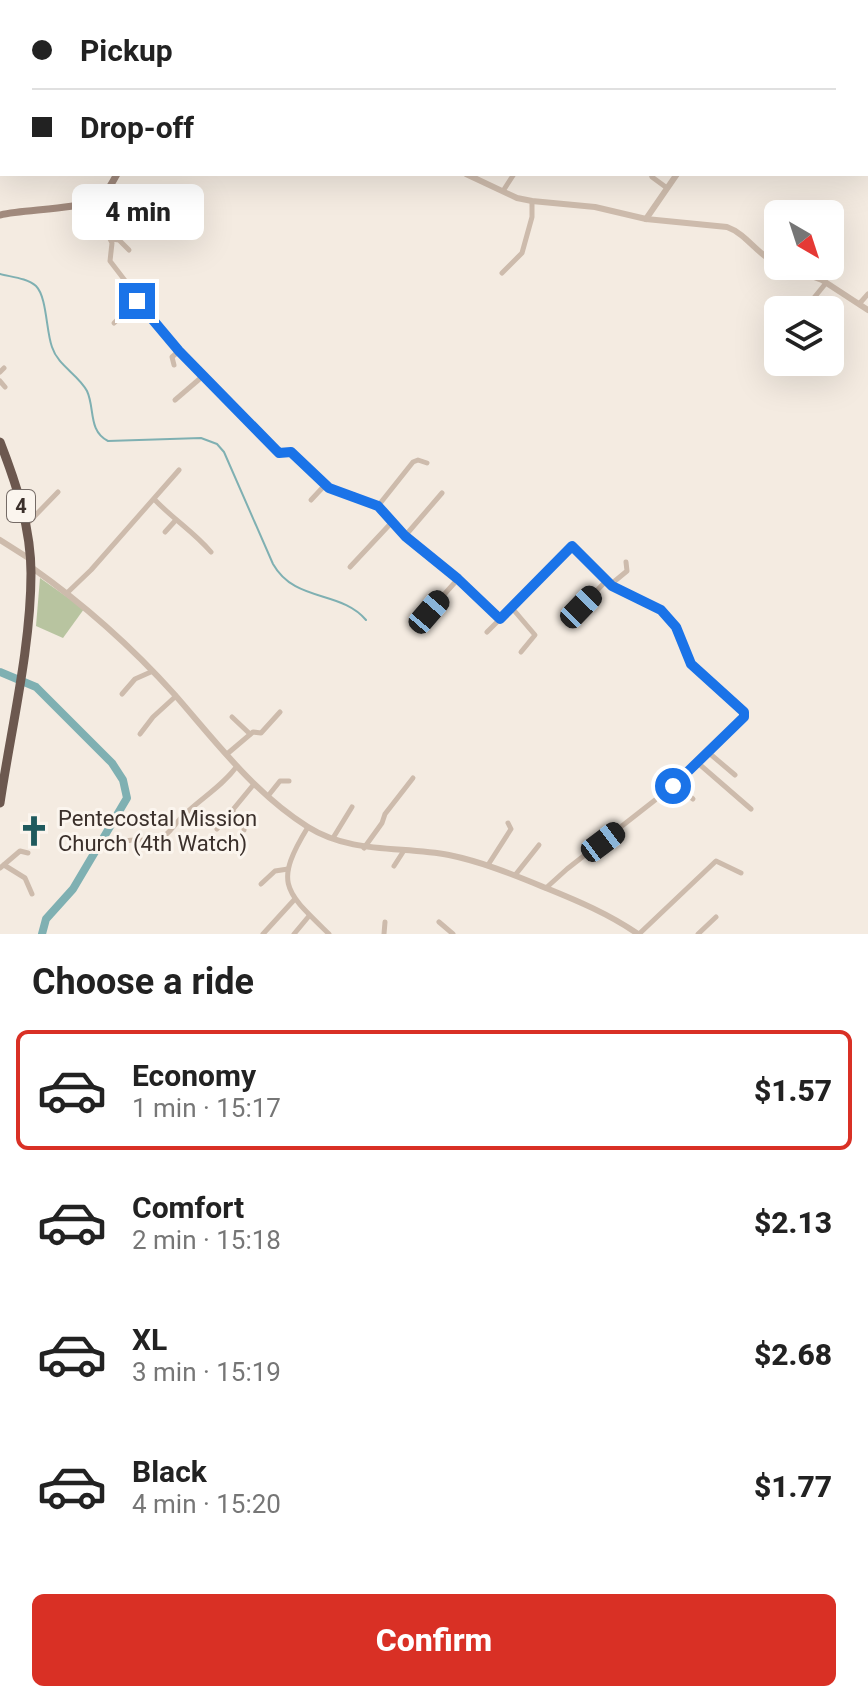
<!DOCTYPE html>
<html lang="en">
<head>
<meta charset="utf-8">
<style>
  :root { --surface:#fff; --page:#f6f6f6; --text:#222; --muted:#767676; --line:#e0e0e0; --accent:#d93025 }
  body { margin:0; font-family:Roboto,sans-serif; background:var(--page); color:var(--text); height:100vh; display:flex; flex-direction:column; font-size:30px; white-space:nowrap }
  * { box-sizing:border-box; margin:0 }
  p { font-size:26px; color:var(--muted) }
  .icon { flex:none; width:44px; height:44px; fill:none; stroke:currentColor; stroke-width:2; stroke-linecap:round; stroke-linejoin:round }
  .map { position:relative; height:934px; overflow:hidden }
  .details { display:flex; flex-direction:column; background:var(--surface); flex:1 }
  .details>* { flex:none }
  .top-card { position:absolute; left:0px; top:0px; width:868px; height:176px; box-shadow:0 8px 32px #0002; display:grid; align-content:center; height:176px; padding:0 32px; background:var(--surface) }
  .needle { width:52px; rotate:141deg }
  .tools { position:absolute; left:764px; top:200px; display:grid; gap:16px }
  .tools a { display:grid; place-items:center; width:80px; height:80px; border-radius:12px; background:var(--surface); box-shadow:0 8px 32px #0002; font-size:40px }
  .end { position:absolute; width:36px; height:36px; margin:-18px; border:10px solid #1a73e8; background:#fff; box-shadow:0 0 0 4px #fff }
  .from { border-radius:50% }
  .bubble { position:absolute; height:56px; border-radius:12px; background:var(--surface); box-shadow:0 8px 32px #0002; font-size:26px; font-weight:800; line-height:56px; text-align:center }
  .car { position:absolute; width:24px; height:48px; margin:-24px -12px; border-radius:10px; box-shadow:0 0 6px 2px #0007; background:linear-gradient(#222 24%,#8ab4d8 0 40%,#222 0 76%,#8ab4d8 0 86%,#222 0) }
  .top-card b { display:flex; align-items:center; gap:28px; height:76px; font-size:30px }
  .top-card b+b { border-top:2px solid var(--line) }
  .top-card i { width:20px; height:20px; background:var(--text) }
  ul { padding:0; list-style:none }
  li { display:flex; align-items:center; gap:24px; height:120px; margin:0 16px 12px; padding:0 16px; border:4px solid transparent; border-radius:12px }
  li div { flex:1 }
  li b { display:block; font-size:30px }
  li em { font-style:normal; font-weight:800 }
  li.selected { border-color:var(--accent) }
  li>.icon { width:72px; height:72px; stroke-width:1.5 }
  h2 { padding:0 32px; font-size:36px; line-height:96px }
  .primary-button { display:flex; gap:16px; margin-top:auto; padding:16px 32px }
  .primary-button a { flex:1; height:92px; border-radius:12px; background:var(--accent); color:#fff; font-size:32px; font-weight:800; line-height:92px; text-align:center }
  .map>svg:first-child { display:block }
  .grass { fill:#b8c4a0 }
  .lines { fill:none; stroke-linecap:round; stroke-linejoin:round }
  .stream { stroke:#7fb0b2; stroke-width:2 }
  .river { stroke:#7fb0b2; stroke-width:8 }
  .minor { stroke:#cdbbac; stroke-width:5 }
  .tertiary { stroke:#cdbbac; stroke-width:6 }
  .secondary { stroke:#a18a7d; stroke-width:7 }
  .trunk { stroke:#6c584f; stroke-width:9 }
  .route { stroke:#1a73e8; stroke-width:10 }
  .labels { text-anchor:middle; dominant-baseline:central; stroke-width:6; stroke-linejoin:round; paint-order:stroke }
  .shield { fill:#fbf5ee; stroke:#756b66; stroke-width:2 }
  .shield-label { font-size:20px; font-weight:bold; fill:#3b302b }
  .poi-label { font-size:22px; fill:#3b302b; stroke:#fbf5ee; text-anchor:start }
</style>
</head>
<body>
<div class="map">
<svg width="868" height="934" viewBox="0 0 868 934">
  <rect width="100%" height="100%" fill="#f4ebe1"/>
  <path class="grass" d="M40,578L84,609L63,638L36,626Z"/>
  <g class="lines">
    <path class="stream" d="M0,274C11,277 27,278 36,286C47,297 46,331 52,347C58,366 78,374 87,391C95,408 88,431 108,441L201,438L217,444L224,452L273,564C295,603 341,590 366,620"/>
    <path class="river" d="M0,672L36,687L112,763L123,780L127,798L73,889L46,919L42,934"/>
    <g class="minor">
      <path d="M315,2L317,0"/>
      <path d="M821,2L823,0"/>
      <path d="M651,174L652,177L667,188"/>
      <path d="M503,191L514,174"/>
      <path d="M81,205L110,239L112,243L110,261L179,351L274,449L280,453L291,452L329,488L378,506L405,536L458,579L500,619"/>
      <path d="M111,239L119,240L129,250"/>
      <path d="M502,273L522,253L532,217V201"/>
      <path d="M860,303L868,294"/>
      <path d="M804,310L826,283"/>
      <path d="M114,323L137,301"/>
      <path d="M174,365L172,357L179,351"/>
      <path d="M0,372L4,368"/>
      <path d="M0,381L5,387"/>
      <path d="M175,400L203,376"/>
      <path d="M155,500C173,519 194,532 211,552"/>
      <path d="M311,500L325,485"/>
      <path d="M378,506L413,462L418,460L427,463"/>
      <path d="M26,525L58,492"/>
      <path d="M165,532L175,521"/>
      <path d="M405,536L442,493"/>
      <path d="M350,567L393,521"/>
      <path d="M610,585L627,571L626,562"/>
      <path d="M67,593L91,570L179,470"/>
      <path d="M581,607L606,581"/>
      <path d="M512,608L535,635L521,652"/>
      <path d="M414,628L458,579"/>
      <path d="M487,632L574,546L612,586L661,610L676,627L691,664L744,712V717L673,786L567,869L546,888"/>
      <path d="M122,694L135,679L153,671"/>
      <path d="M232,717L250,734"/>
      <path d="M140,734L153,717L176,696"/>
      <path d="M709,753L735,775"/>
      <path d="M227,754L253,732L261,733L280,712"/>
      <path d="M698,763L751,809"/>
      <path d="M687,794L693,799"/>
      <path d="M268,796L280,781H289"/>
      <path d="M233,811L235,816L244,824V830"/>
      <path d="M308,827C273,884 285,891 329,934"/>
      <path d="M217,829L254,784"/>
      <path d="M333,838L352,807"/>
      <path d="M126,841C137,838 148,842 158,840C167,837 174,825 181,818C198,800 222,787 237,766"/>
      <path d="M364,848L382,823L385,814L413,778"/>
      <path d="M4,865L25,878L32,894"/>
      <path d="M488,865L511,829L508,823"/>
      <path d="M394,866L403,852"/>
      <path d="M0,868L20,851L28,853"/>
      <path d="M516,874L539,845"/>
      <path d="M261,884L275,871L288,869"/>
      <path d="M439,922L453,934"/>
      <path d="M263,934L294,900"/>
      <path d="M294,934L309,916"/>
      <path d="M384,934L385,922"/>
      <path d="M639,934L716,861L741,873"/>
      <path d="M698,934L716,917"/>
    </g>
    <g class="tertiary">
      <path d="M806,0L808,2"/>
      <path d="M866,61L868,63"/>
      <path d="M866,81H868"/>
      <path d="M466,174L517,198L532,201L595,207L646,219L727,227C747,234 758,256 778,264"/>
      <path d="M646,219L677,174"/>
      <path d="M785,266L822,280L868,310"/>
      <path d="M0,540L30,559"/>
      <path d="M31,567C85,605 131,646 175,695C216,742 254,793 308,827C351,854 401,846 449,855C483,862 514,875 546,888C578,901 609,914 638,934"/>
    </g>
    <g class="secondary">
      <path d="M191,2V0"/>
      <path d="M0,215C26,209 76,210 97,199C107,194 112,183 117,174"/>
    </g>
    <path class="trunk" d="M0,442C16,483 31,528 31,573C31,647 11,729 0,803"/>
  </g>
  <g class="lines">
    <path class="route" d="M137,301L179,351L279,453L291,452L329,488L378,506L405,536L458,579L500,619L572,546L612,586L661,610L676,627L691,664L744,712V717L673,786"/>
  </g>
  <defs>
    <symbol id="church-bare" viewBox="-9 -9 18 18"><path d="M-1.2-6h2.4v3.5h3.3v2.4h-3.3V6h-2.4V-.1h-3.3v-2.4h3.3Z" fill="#1f5a5e" stroke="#fbf5ee" stroke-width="2.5" paint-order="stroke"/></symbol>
  </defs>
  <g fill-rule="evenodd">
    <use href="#church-bare" x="12" y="809" width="44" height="44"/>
  </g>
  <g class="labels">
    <rect class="shield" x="7" y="490" width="28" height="32" rx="6"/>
    <g class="shield-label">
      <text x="21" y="506">4</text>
    </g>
    <g class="poi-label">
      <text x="58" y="818">Pentecostal Mission<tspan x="58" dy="25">Church (4th Watch)</tspan></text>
    </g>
  </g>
</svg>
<div class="tools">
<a><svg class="needle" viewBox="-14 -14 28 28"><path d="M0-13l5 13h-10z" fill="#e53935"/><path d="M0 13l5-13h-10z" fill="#767676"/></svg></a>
<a><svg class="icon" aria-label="layers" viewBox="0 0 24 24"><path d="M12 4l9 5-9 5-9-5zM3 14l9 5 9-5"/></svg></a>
</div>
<i class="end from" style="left:673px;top:786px"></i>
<i class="end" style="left:137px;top:301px"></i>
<div class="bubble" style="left:72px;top:184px;width:132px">4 min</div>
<i class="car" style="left:581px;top:607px;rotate:44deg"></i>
<i class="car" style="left:429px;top:612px;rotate:41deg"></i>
<i class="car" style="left:603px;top:842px;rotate:53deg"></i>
<div class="top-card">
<b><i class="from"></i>Pickup</b>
<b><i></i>Drop-off</b>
</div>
</div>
<section class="details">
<h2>Choose a ride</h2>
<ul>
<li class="selected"><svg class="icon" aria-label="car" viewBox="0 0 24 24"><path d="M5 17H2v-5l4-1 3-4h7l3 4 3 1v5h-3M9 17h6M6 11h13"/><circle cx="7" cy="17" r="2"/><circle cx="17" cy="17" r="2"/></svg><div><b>Economy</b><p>1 min · 15:17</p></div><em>$1.57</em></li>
<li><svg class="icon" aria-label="car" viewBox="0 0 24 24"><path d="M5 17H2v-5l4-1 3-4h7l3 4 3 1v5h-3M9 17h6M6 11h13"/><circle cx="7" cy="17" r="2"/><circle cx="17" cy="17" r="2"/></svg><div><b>Comfort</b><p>2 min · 15:18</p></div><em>$2.13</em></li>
<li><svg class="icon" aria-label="car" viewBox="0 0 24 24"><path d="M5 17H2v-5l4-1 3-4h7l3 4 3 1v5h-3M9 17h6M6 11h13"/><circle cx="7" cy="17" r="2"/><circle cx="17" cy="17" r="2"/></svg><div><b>XL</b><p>3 min · 15:19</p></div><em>$2.68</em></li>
<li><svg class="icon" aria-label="car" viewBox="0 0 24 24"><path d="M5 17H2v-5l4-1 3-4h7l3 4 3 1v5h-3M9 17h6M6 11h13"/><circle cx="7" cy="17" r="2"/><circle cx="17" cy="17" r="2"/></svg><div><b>Black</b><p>4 min · 15:20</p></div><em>$1.77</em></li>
</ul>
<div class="primary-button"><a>Confirm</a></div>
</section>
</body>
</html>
